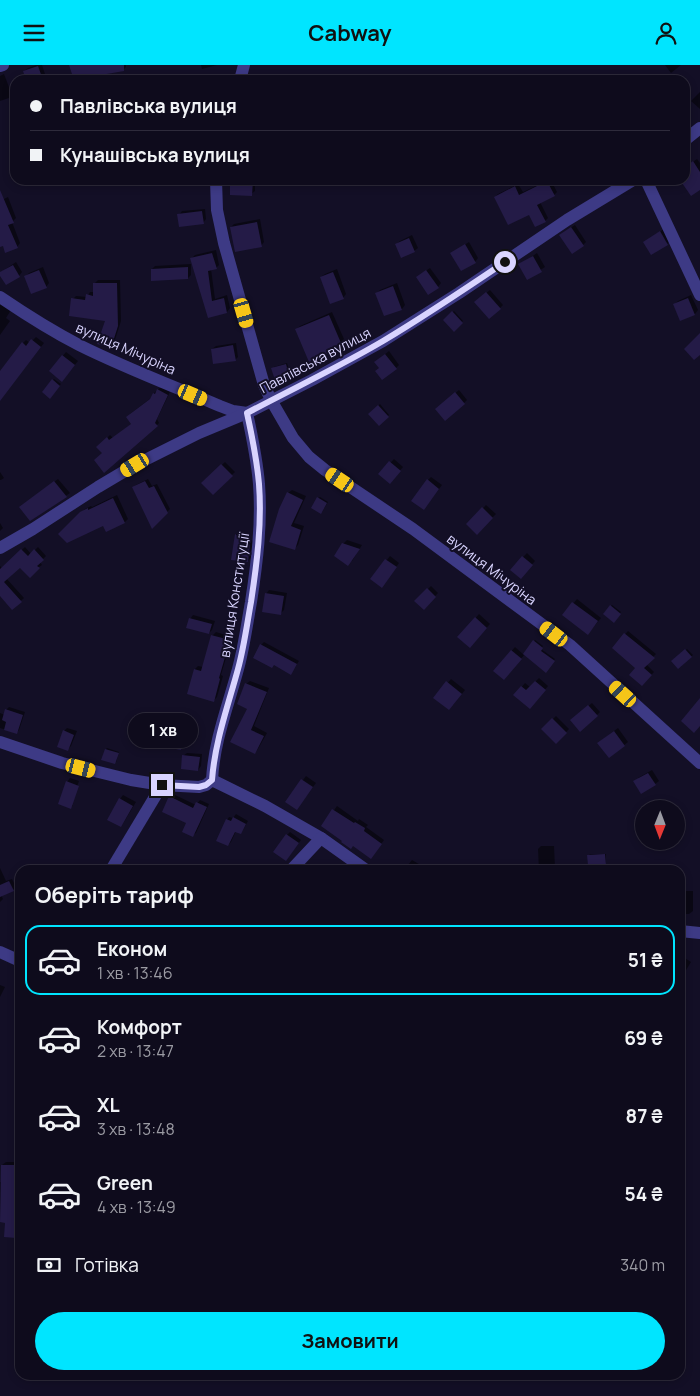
<!DOCTYPE html>
<html lang="uk">
<head>
<meta charset="utf-8">
<style>
  :root { --surface:#0e0b1c; --page:#171425; --text:#f1f3f6; --muted:#9b9ba3; --line:#2e2b3b; --accent:#00e5ff }
  body { margin:0; font-family:Manrope,sans-serif; background:var(--page); color:var(--text); height:100vh; display:flex; flex-direction:column; font-size:19px; white-space:nowrap }
  * { box-sizing:border-box; margin:0 }
  p { font-size:16px; color:var(--muted) }
  .icon { flex:none; width:28px; height:28px; fill:none; stroke:currentColor; stroke-width:2; stroke-linecap:round; stroke-linejoin:round }
  .map { position:relative; flex:1; overflow:hidden }
  .side { position:absolute; left:15px; top:800px; width:670px; height:515px; display:flex; flex-direction:column; background:var(--surface); border-radius:15px; box-shadow:0 2px 8px #0003,0 0 0 1px var(--line) }
  .side>* { flex:none }
  .hud { position:absolute; left:10px; top:10px; width:680px; height:110px; border-radius:15px; box-shadow:0 2px 8px #0003,0 0 0 1px var(--line); display:grid; align-content:center; height:110px; padding:0 20px; background:var(--surface) }
  .needle { width:32px; rotate:181deg }
  .buttons { position:absolute; left:635px; top:735px; display:grid; gap:10px }
  .buttons a { display:grid; place-items:center; width:50px; height:50px; border-radius:50%; background:var(--surface); box-shadow:0 2px 8px #0003,0 0 0 1px var(--line); font-size:25px }
  .end { position:absolute; width:22px; height:22px; margin:-11px; border:6px solid #d9d4ff; background:#111; box-shadow:0 0 0 2px #111 }
  .from { border-radius:50% }
  .bubble { position:absolute; height:35px; border-radius:18px; background:var(--surface); box-shadow:0 2px 8px #0003,0 0 0 1px var(--line); font-size:16px; font-weight:700; line-height:35px; text-align:center }
  .car { position:absolute; width:15px; height:30px; margin:-15px -8px; border-radius:6px; box-shadow:0 0 4px 1px #0007; background:linear-gradient(#f5c518 24%,#345 0 40%,#f5c518 0 76%,#345 0 86%,#f5c518 0) }
  .hud b { display:flex; align-items:center; gap:18px; height:48px; font-size:19px }
  .hud b+b { border-top:1px solid var(--line) }
  .hud i { width:12px; height:12px; background:var(--text) }
  ul { padding:0; list-style:none }
  li { display:flex; align-items:center; gap:15px; height:70px; margin:0 10px 8px; padding:0 10px; border:2px solid transparent; border-radius:15px }
  li div { flex:1 }
  li b { display:block; font-size:19px }
  li em { font-style:normal; font-weight:700 }
  li.active { border-color:var(--accent) }
  li>.icon { width:45px; height:45px; stroke-width:1.5 }
  h2 { padding:0 20px; font-size:22px; line-height:60px }
  .pay { display:flex; align-items:center; gap:12px; height:55px; padding:0 20px; font-size:19px }
  .pay p { margin-inline-start:auto }
  .cta { display:flex; gap:10px; margin-top:auto; padding:10px 20px }
  .cta a { flex:1; height:58px; border-radius:30px; background:var(--accent); color:#111; font-size:20px; font-weight:700; line-height:58px; text-align:center }
  header { display:flex; justify-content:space-between; align-items:center; height:65px; padding:0 20px; background:var(--accent); color:#111; font-size:22px; font-weight:700 }
  .map>svg:first-child { display:block }
  .shadow { fill:#0007 }
  .building { fill:#241b47 }
  .lines { fill:none; stroke-linecap:round; stroke-linejoin:round }
  .minor { stroke:#3d3a85; stroke-width:12 }
  .route { stroke:#d9d4ff; stroke-width:6 }
  .labels { text-anchor:middle; dominant-baseline:central; stroke-width:4; stroke-linejoin:round; paint-order:stroke }
  .street-label { font-size:14px; fill:#d9d4ff; stroke:#130f26 }
</style>
</head>
<body>
<header><svg class="icon" aria-label="menu" viewBox="0 0 24 24"><path d="M4 6h16M4 12h16M4 18h16"/></svg>Cabway<svg class="icon" aria-label="person" viewBox="0 0 24 24"><circle cx="12" cy="8" r="4"/><path d="M4 21q1-7 8-7t8 7"/></svg></header>
<div class="map">
<svg width="700" height="1331" viewBox="0 0 700 1331">
  <rect width="100%" height="100%" fill="#130f26"/>
  <g class="shadow">
    <path d="M36,0H42L47,15H28L24,6L28,3Z"/>
    <path d="M70,0H126V2L123,5L99,9L101,15H76Z"/>
    <path d="M201,0H217L202,4Z"/>
    <path d="M665,0H681L671,8Z"/>
    <path d="M4,9L12,30L9,33L0,36V11Z"/>
    <path d="M700,27V44L691,36Z"/>
    <path d="M685,89L691,98L697,94L700,98V124L682,115H685Z"/>
    <path d="M177,115H203L200,118L177,120Z"/>
    <path d="M232,115H255V126L251,129Z"/>
    <path d="M548,115H551L557,127L554,130L540,137L548,153L545,156L495,132L498,129L518,119L523,127Z"/>
    <path d="M8,132L16,153L12,157L20,178L17,182L4,180L0,181V136Z"/>
    <path d="M205,144L206,154L203,158L179,150L182,146Z"/>
    <path d="M260,154L264,177L261,181L231,162L234,159Z"/>
    <path d="M575,160L586,177L583,180L564,167Z"/>
    <path d="M664,164L670,176L667,179L644,177Z"/>
    <path d="M412,170L418,183L414,186L397,179L400,176Z"/>
    <path d="M469,177L478,193L475,197L452,188Z"/>
    <path d="M216,185L219,200L216,203L211,204L215,234L227,230L230,243L227,247L209,252L191,194L195,190Z"/>
    <path d="M537,188L545,202L528,213L520,200Z"/>
    <path d="M16,197L22,207L19,211L0,208Z"/>
    <path d="M191,199V210L188,213L152,204L155,201Z"/>
    <path d="M43,202L49,218L46,222L26,211L29,208Z"/>
    <path d="M430,203L441,218L438,222L421,209Z"/>
    <path d="M337,204L346,229L343,233L321,212L325,209Z"/>
    <path d="M98,215H120L121,256L114,278L110,282L106,255L73,234L76,231L87,232L90,227H94V219Z"/>
    <path d="M397,218L405,240L402,244L385,250L377,228L380,225Z"/>
    <path d="M490,225L503,240L500,243L479,234Z"/>
    <path d="M691,230L698,245L695,249L681,255L674,240L678,236Z"/>
    <path d="M0,238L11,245L6,253L10,256L0,270Z"/>
    <path d="M454,246L463,256L454,265L444,255Z"/>
    <path d="M332,247L344,274L341,277L329,282L330,284L327,288L309,295L297,264L300,261Z"/>
    <path d="M36,272L44,278L8,324H0V308L23,278L26,275L30,278Z"/>
    <path d="M236,278L238,292L235,295L212,284L216,281Z"/>
    <path d="M389,286L399,300L396,303L379,294Z"/>
    <path d="M66,287L78,296L65,312L50,306Z"/>
    <path d="M287,298L290,308L276,313L274,302Z"/>
    <path d="M54,314L61,319L50,332L43,327Z"/>
    <path d="M161,322L170,327L157,354L159,358L157,360L104,388L98,382L110,370L113,373L133,358L130,349L151,333L154,328Z"/>
    <path d="M459,325L467,335L464,338L440,341Z"/>
    <path d="M380,339L389,350L379,359L370,349Z"/>
    <path d="M394,394L403,402L393,414L380,409Z"/>
    <path d="M225,397L235,407L213,428L203,418Z"/>
    <path d="M0,407L4,413L1,415H0Z"/>
    <path d="M431,412L442,420L427,440L428,415Z"/>
    <path d="M58,414L70,428L31,454L24,439Z"/>
    <path d="M148,414L152,421L157,419L170,444L152,462L133,423L136,420Z"/>
    <path d="M292,425L306,431L294,458L304,461L298,480L294,484L271,476L288,428Z"/>
    <path d="M117,430L128,454L125,457L107,466L103,459L60,469L85,444L91,441L92,442Z"/>
    <path d="M320,432L328,437L322,447L318,433Z"/>
    <path d="M486,440L496,449L477,468L468,459Z"/>
    <path d="M0,458L3,463L0,466Z"/>
    <path d="M239,467L253,476L251,493L248,496L236,470Z"/>
    <path d="M347,475L362,480L352,496L343,479Z"/>
    <path d="M25,482L31,489L38,482L46,491L40,497L42,500L39,502L20,501L6,513L24,533L13,543L0,530V501L2,503Z"/>
    <path d="M527,488L535,496L521,512L512,504Z"/>
    <path d="M390,491L399,498L385,518L372,514Z"/>
    <path d="M431,521L438,528L424,543L416,536Z"/>
    <path d="M269,525L287,528L284,545L281,548L266,529Z"/>
    <path d="M577,534L601,553L591,565L564,550Z"/>
    <path d="M612,540L621,547L614,556L604,548Z"/>
    <path d="M479,549L490,559L470,581L459,572Z"/>
    <path d="M193,550L215,556L212,565L209,568L190,554Z"/>
    <path d="M628,566L656,589L646,599L654,607L642,620L637,603L613,583Z"/>
    <path d="M216,567L232,572L221,610L223,611L217,632L214,635L188,628L195,604L198,601L203,602L212,571Z"/>
    <path d="M535,575L543,581L541,584L555,594L546,606L525,589L507,610L494,606L515,582L524,590Z"/>
    <path d="M264,577L299,596L291,608L261,580Z"/>
    <path d="M687,584L693,590L678,603L673,596Z"/>
    <path d="M539,613L548,621L533,639L515,630L525,618L530,622Z"/>
    <path d="M451,614L465,625L453,640L435,633Z"/>
    <path d="M250,616L269,623L254,661L267,668L258,684L255,688L232,676L249,643L246,619Z"/>
    <path d="M592,638L600,647L597,650L575,652Z"/>
    <path d="M9,642L25,647L19,665L16,668L0,663V648L5,650L6,645Z"/>
    <path d="M556,651L569,664L556,678L543,664Z"/>
    <path d="M169,654L188,658L184,680L180,684L165,657Z"/>
    <path d="M67,663L77,666L71,681L68,684L64,666Z"/>
    <path d="M618,663L628,677L609,692L602,675Z"/>
    <path d="M107,683L119,687L116,697L106,684Z"/>
    <path d="M187,688L202,689L201,701L198,705L183,691Z"/>
    <path d="M652,705L659,716L655,719L638,713Z"/>
    <path d="M306,711L316,718L297,743L287,736Z"/>
    <path d="M70,713L79,716L71,740H73L71,742L67,717Z"/>
    <path d="M173,729L196,740L200,735L209,739L196,768L193,770L188,758L170,732Z"/>
    <path d="M123,730L136,737L124,757L121,761L120,734Z"/>
    <path d="M337,741L358,756L359,754L368,760L366,762L384,775L374,789L344,775L323,761Z"/>
    <path d="M236,749L248,756L243,765L241,768L236,766L231,777L228,780L227,755L229,752L233,753Z"/>
    <path d="M290,767L301,775L286,795L287,770Z"/>
    <path d="M541,781H554L555,803L553,805H539L538,784Z"/>
    <path d="M590,789H606V798L605,799L589,790Z"/>
    <path d="M412,795L424,802L422,805H404Z"/>
    <path d="M477,799L492,805H473Z"/>
    <path d="M0,803L6,816L12,814L16,822L13,825L1,830L3,834L0,837Z"/>
    <path d="M684,826H693V846L689,849H680V831Z"/>
    <path d="M680,890L691,897L680,915Z"/>
    <path d="M0,920L5,922L0,932Z"/>
    <path d="M6,1097H20V1169H18L15,1171L6,1156H0V1117H2V1100Z"/>
  </g>
  <g class="building">
    <path d="M69,0H124V6L95,11L96,15H74Z"/>
    <path d="M38,1L43,15H26L23,6Z"/>
    <path d="M693,96L700,107V125L691,131L680,115H685V102Z"/>
    <path d="M230,115H253L252,131L230,130Z"/>
    <path d="M547,116L555,131L537,140L546,157L535,162L529,150L508,160L494,132L515,121L519,130Z"/>
    <path d="M0,125L14,158L8,160L18,183L5,188L3,181L0,182Z"/>
    <path d="M202,146L204,159L179,162L177,149Z"/>
    <path d="M257,157L262,182L235,187L230,162Z"/>
    <path d="M571,162L584,181L572,189L559,170Z"/>
    <path d="M660,166L668,180L651,190L643,177Z"/>
    <path d="M409,173L415,187L401,193L395,179Z"/>
    <path d="M465,179L476,198L461,206L450,188Z"/>
    <path d="M212,188L217,204L208,206L212,236L224,233L227,248L208,253L190,193Z"/>
    <path d="M533,191L542,207L527,215L518,199Z"/>
    <path d="M13,200L20,212L6,220L0,211V207Z"/>
    <path d="M188,202V214L151,216V204Z"/>
    <path d="M39,205L47,223L31,229L24,211Z"/>
    <path d="M426,205L439,223L428,230L416,212Z"/>
    <path d="M333,207L344,234L330,239L320,212Z"/>
    <path d="M93,218H117L118,261L111,283L97,279L105,256L69,251L71,233L85,235L86,229L93,231Z"/>
    <path d="M393,221L402,245L384,251L375,228Z"/>
    <path d="M486,227L501,244L489,254L474,237Z"/>
    <path d="M688,233L695,250L680,256L673,239Z"/>
    <path d="M452,246L463,258L454,267L443,255Z"/>
    <path d="M329,250L341,278L326,285L327,289L309,297L295,264Z"/>
    <path d="M700,268V290L694,295L684,284Z"/>
    <path d="M31,274L41,282L0,336V306L22,277L26,281Z"/>
    <path d="M233,280L236,296L213,299L211,284Z"/>
    <path d="M385,289L397,304L382,315L375,306L379,303L374,297Z"/>
    <path d="M62,290L75,300L62,317L49,306Z"/>
    <path d="M286,299L289,310L275,315L271,303Z"/>
    <path d="M52,314L60,321L50,334L42,327Z"/>
    <path d="M157,324L168,330L155,358L158,361L104,408L94,395L102,388L96,382L107,372L109,375L131,359L126,352L150,334L153,328L155,329Z"/>
    <path d="M455,327L465,339L445,356L435,344Z"/>
    <path d="M378,340L389,352L379,361L368,349Z"/>
    <path d="M389,396L401,406L390,419L378,409Z"/>
    <path d="M221,399L233,411L213,430L201,418Z"/>
    <path d="M427,414L439,424L424,445L411,436Z"/>
    <path d="M54,416L67,432L30,456L19,442Z"/>
    <path d="M145,416L149,423L154,421L168,448L152,464L132,422Z"/>
    <path d="M287,427L303,435L291,461L301,465L295,485L269,477L279,444Z"/>
    <path d="M317,432L327,438L321,449L311,443Z"/>
    <path d="M113,433L125,458L106,467L103,461L67,478L58,469L80,447L88,443V445Z"/>
    <path d="M482,442L493,453L477,470L466,459Z"/>
    <path d="M235,469L250,480L248,497L231,495Z"/>
    <path d="M342,478L360,484L348,501L334,491Z"/>
    <path d="M21,484L28,491L34,484L44,495L37,501L40,503L30,513L20,503L4,517L22,537L12,545L0,531V504Z"/>
    <path d="M522,491L533,500L521,514L510,505Z"/>
    <path d="M385,494L397,502L382,523L370,514Z"/>
    <path d="M427,523L436,532L424,545L414,536Z"/>
    <path d="M265,528L284,531L281,550L262,547Z"/>
    <path d="M572,537L598,556L588,570L562,550Z"/>
    <path d="M610,540L621,549L614,558L603,549Z"/>
    <path d="M475,552L487,563L470,583L457,572Z"/>
    <path d="M189,553L212,559L209,569L186,563Z"/>
    <path d="M624,568L655,593L644,603L652,610L642,621L629,610L635,603L612,583Z"/>
    <path d="M211,570L230,575L219,613L220,614L214,637L187,629L194,604L201,606Z"/>
    <path d="M533,575L543,583L541,586L555,596L546,608L523,589Z"/>
    <path d="M260,579L297,599L291,610L274,600L272,603L253,593Z"/>
    <path d="M685,584L692,592L678,604L671,596Z"/>
    <path d="M511,585L522,594L504,615L493,606Z"/>
    <path d="M446,616L462,629L449,645L433,633Z"/>
    <path d="M535,616L546,625L530,644L513,630L521,621L526,625Z"/>
    <path d="M245,618L267,627L251,665L264,671L255,689L230,677L247,644L237,639Z"/>
    <path d="M700,633V661L694,668L681,656Z"/>
    <path d="M588,640L598,651L580,667L570,655Z"/>
    <path d="M5,644L23,650L17,669L4,665L6,657L2,655Z"/>
    <path d="M552,653L567,668L556,679L541,664Z"/>
    <path d="M164,657L185,661L181,685L160,681Z"/>
    <path d="M63,665L74,670L68,686L57,682Z"/>
    <path d="M614,666L625,681L609,693L597,678Z"/>
    <path d="M105,684L119,688L115,699L101,695Z"/>
    <path d="M182,690L200,692L198,706L181,704Z"/>
    <path d="M648,708L656,720L641,729L633,716Z"/>
    <path d="M301,714L313,722L297,745L285,737Z"/>
    <path d="M66,716L79,721L71,744L58,739Z"/>
    <path d="M169,731L193,743L196,737L207,742L193,772L182,767L186,758L162,747Z"/>
    <path d="M119,733L133,741L121,762L107,755Z"/>
    <path d="M332,744L354,758L355,757L365,763L364,766L382,779L371,794L353,781L351,784L341,777L342,776L321,761Z"/>
    <path d="M233,752L246,759L241,769L235,767L228,781L216,776L226,754L231,756Z"/>
    <path d="M286,769L299,778L286,796L273,787Z"/>
    <path d="M605,789L606,800H588L587,790Z"/>
    <path d="M9,816L14,826L0,832V820Z"/>
    <path d="M1,1100H20V1121H18L20,1170H16V1173L4,1172L5,1158L0,1157Z"/>
  </g>
  <g class="lines">
    <g class="minor">
      <path d="M0,1L3,0"/>
      <path d="M240,15L244,0"/>
      <path d="M685,75L700,63"/>
      <path d="M216,115L217,145L224,178L264,320L271,335L293,373L309,392L325,405L413,464L570,580L700,698"/>
      <path d="M646,115L700,230"/>
      <path d="M0,232C25,249 52,266 79,280C125,303 173,321 220,341L233,346L247,348C252,371 257,395 259,419C262,458 257,498 251,537C247,559 244,582 238,604C228,641 214,676 212,715"/>
      <path d="M0,483L33,464L98,422L135,400L199,368L247,348L312,315L383,276L459,228L567,155L633,115"/>
      <path d="M0,677L62,698L131,715L162,720L199,722L206,720L212,715L265,741L321,773L366,805"/>
      <path d="M111,805L162,720"/>
      <path d="M291,805L321,773"/>
      <path d="M680,866L700,868"/>
      <path d="M0,887L20,896"/>
    </g>
  </g>
  <g class="lines">
    <path class="route" d="M162,720L199,722L206,720L212,715C215,676 228,641 238,604C244,582 247,559 251,537C257,498 262,458 259,419C257,395 252,371 247,348C292,324 339,302 383,276C425,251 465,224 505,197"/>
  </g>
  <g class="labels">
    <g class="street-label">
      <text transform="translate(126 283) rotate(24)">вулиця Мічуріна</text>
      <text transform="translate(315 295) rotate(-28)">Павлівська вулиця</text>
      <text transform="translate(492 504) rotate(37)">вулиця Мічуріна</text>
      <text transform="translate(234 530) rotate(-81)">вулиця Конституції</text>
    </g>
  </g>
</svg>
<div class="buttons">
<a><svg class="needle" viewBox="-14 -14 28 28"><path d="M0-13l5 13h-10z" fill="#e53935"/><path d="M0 13l5-13h-10z" fill="#9b9ba3"/></svg></a>
</div>
<i class="end from" style="left:505px;top:197px"></i>
<i class="end" style="left:162px;top:720px"></i>
<div class="bubble" style="left:128px;top:648px;width:70px">1 хв</div>
<i class="car" style="left:244px;top:248px;rotate:164deg"></i>
<i class="car" style="left:193px;top:330px;rotate:113deg"></i>
<i class="car" style="left:135px;top:400px;rotate:239deg"></i>
<i class="car" style="left:340px;top:415px;rotate:304deg"></i>
<i class="car" style="left:554px;top:569px;rotate:307deg"></i>
<i class="car" style="left:623px;top:629px;rotate:312deg"></i>
<i class="car" style="left:81px;top:703px;rotate:104deg"></i>
<div class="hud">
<b><i class="from"></i>Павлівська вулиця</b>
<b><i></i>Кунашівська вулиця</b>
</div>
<section class="side">
<h2>Оберіть тариф</h2>
<ul>
<li class="active"><svg class="icon" aria-label="car" viewBox="0 0 24 24"><path d="M5 17H2v-5l4-1 3-4h7l3 4 3 1v5h-3M9 17h6M6 11h13"/><circle cx="7" cy="17" r="2"/><circle cx="17" cy="17" r="2"/></svg><div><b>Економ</b><p>1 хв · 13:46</p></div><em>51 ₴</em></li>
<li><svg class="icon" aria-label="car" viewBox="0 0 24 24"><path d="M5 17H2v-5l4-1 3-4h7l3 4 3 1v5h-3M9 17h6M6 11h13"/><circle cx="7" cy="17" r="2"/><circle cx="17" cy="17" r="2"/></svg><div><b>Комфорт</b><p>2 хв · 13:47</p></div><em>69 ₴</em></li>
<li><svg class="icon" aria-label="car" viewBox="0 0 24 24"><path d="M5 17H2v-5l4-1 3-4h7l3 4 3 1v5h-3M9 17h6M6 11h13"/><circle cx="7" cy="17" r="2"/><circle cx="17" cy="17" r="2"/></svg><div><b>XL</b><p>3 хв · 13:48</p></div><em>87 ₴</em></li>
<li><svg class="icon" aria-label="car" viewBox="0 0 24 24"><path d="M5 17H2v-5l4-1 3-4h7l3 4 3 1v5h-3M9 17h6M6 11h13"/><circle cx="7" cy="17" r="2"/><circle cx="17" cy="17" r="2"/></svg><div><b>Green</b><p>4 хв · 13:49</p></div><em>54 ₴</em></li>
</ul>
<div class="pay"><svg class="icon" aria-label="cash" viewBox="0 0 24 24"><path d="M3 7h18v10H3z"/><circle cx="12" cy="12" r="2"/></svg>Готівка<p>340 m</p></div>
<div class="cta"><a>Замовити</a></div>
</section>
</div>
</body>
</html>
